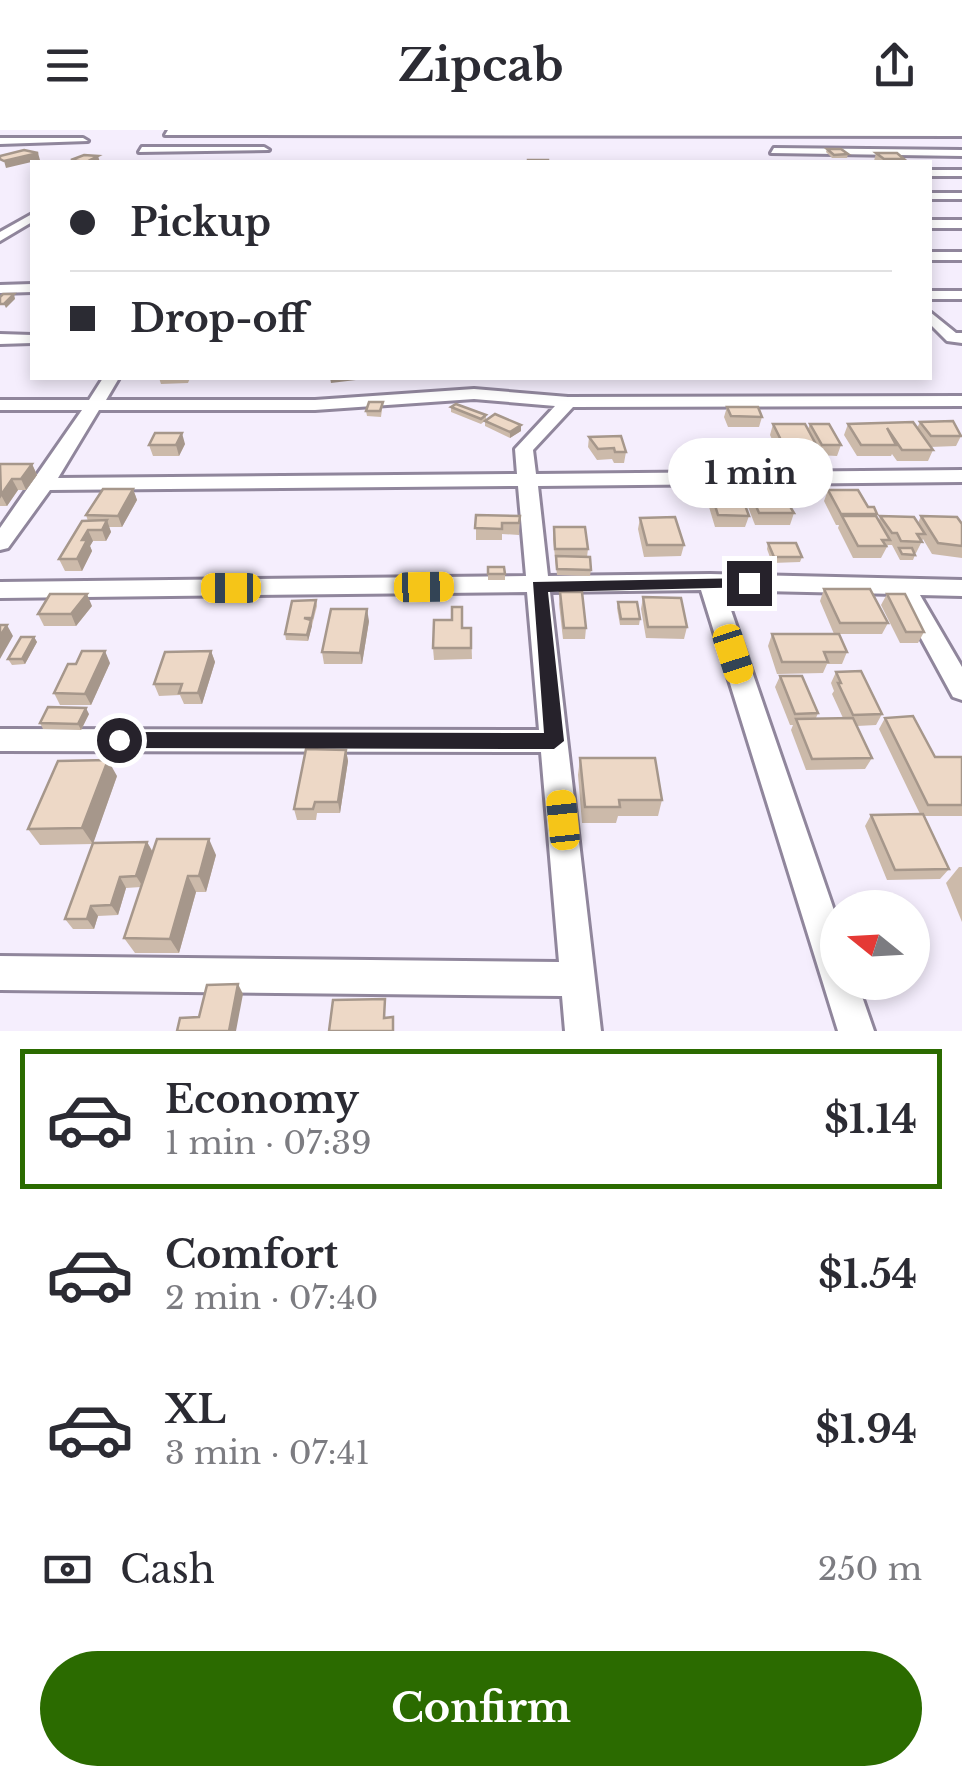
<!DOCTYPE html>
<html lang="en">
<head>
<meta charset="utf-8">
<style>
  :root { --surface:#fff; --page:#f7f7f7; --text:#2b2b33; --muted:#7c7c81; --line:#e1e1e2; --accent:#2b6b00 }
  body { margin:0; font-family:"Libre Baskerville",serif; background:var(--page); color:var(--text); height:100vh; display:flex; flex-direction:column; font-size:38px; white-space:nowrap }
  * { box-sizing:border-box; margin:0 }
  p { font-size:32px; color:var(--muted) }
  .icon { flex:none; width:55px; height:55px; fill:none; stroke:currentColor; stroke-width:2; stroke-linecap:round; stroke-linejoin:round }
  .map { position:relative; height:901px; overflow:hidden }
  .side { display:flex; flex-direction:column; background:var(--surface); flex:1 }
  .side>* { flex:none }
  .banner { position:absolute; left:30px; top:30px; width:902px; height:220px; border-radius:0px; box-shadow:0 5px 15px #0003; display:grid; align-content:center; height:220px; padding:0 40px; background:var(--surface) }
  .needle { width:65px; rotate:288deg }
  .tools { position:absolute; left:820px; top:760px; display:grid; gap:20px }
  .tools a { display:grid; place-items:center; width:110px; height:110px; border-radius:50%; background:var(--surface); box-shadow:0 5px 15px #0003; font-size:50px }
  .end { position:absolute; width:45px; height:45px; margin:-22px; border:12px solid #26222b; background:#fff; box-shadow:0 0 0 5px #fff }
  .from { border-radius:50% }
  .bubble { position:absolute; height:70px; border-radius:35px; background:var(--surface); box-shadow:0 5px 15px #0003; font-size:32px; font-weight:700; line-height:70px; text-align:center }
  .car { position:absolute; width:30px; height:60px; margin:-30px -15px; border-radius:12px; box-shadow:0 0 8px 2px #0007; background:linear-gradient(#f5c518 24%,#345 0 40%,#f5c518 0 76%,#345 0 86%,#f5c518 0) }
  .banner b { display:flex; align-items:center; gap:35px; height:95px; font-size:38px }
  .banner b+b { border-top:2px solid var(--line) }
  .banner i { width:25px; height:25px; background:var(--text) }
  ul { padding:18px 0 0; list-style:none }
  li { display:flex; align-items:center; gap:30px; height:140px; margin:0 20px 15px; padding:0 20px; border:5px solid transparent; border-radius:0px }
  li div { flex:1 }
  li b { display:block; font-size:38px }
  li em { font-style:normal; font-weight:700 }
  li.on { border-color:var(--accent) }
  li>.icon { width:90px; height:90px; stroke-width:1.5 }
  .pay { display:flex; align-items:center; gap:25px; height:110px; padding:0 40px; font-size:38px }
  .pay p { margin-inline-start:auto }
  .primary-button { display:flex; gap:20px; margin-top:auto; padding:20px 40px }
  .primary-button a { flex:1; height:115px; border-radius:60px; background:var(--accent); color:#fff; font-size:40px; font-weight:700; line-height:115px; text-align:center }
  header { display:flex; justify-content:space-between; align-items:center; height:130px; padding:0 40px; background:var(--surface); font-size:45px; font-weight:700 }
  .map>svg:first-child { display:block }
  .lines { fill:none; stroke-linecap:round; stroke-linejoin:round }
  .street-casing { stroke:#90869c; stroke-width:6 }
  .street { fill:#fff; fill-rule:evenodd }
  .wall { fill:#ccbaaa }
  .shaded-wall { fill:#a6978b }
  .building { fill:#edd8c6; stroke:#a6978b; stroke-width:2.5 }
  .route { fill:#26222b }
</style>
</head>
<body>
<header><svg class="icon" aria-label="menu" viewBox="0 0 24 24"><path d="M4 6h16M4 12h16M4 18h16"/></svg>Zipcab<svg class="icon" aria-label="share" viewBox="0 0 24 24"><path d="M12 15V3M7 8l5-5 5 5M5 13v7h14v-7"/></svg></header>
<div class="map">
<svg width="962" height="901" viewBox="0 0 962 901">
  <rect width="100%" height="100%" fill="#f5eefd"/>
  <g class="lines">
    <defs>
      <g id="street">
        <path d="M168,0H962V6L165,5Z"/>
        <path d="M0,8H83L88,11L0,14Z"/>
        <path d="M142,17H264L269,20L139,22Z"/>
        <path d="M774,18L962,20V26L771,23Z"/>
        <rect x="930" y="40" width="32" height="6"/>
        <rect x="930" y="63" width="32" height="6"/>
        <path d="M32,84V92L0,111V102Z"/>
        <rect x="930" y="90" width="32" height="8"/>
        <rect x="930" y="122" width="32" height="8"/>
        <path d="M32,154V162L0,163V155Z"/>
        <rect x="930" y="161" width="32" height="8"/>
        <path d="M930,182L956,203H962V213L947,211L930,194Z"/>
        <path d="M0,204L32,205V213L0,214Z"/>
        <path d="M103,248H119L106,270H315L474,259L568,267L962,266V276L573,277L533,320L536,344L962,340V352L538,356L548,446L710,444L962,450V466L920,465L962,537V570L953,567L897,464L724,460L838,792V852H857L874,901H838L701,460L550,462L601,901H565L562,866L0,860V826L559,832L541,622L0,621V599L539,600L527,462L0,468V452L526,446L518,356L50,360L8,418L0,420V398L82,280H0V270H89ZM474,269L555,276L515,319L517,344L58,348L99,280H315Z"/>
      </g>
    </defs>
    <use href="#street" class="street-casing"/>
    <use href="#street" class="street"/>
  </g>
  <g class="wall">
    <path d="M827,19L848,24L847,28H832L826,22Z"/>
    <path d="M876,23L904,29L903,32H876L874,31Z"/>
    <path d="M159,248H190L188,253L161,254Z"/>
    <path d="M383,272L381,287L367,286L366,281Z"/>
    <path d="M451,277L486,285V290L481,294L451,282Z"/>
    <path d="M727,277L762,287L759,297H728L724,287Z"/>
    <path d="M485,291L521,301L510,308L485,296Z"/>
    <path d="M920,292L961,306L956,316L930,317L933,320L928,331H897L892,324L891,326H857L844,305L848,294L917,298Z"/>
    <path d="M773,294L808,299L810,294L841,315L837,326L817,325L816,330L782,331L770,305Z"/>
    <path d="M589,307L626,322L624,333H614L612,329L597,330L588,317Z"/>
    <path d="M185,314L179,326H153L149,315Z"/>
    <path d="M0,334H32L37,345L26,360H18L7,376H0Z"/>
    <path d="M724,350L743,357L742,362L731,363L732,367L749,386L745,397H715L706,367L709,356H723Z"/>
    <path d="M748,357L794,383L790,395H755L745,369Z"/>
    <path d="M133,359L137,370L122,397H109L111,402L106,411H93L90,416L92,421L82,441H65L59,429L88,391L86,385Z"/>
    <path d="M828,360L868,377L877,384L876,386L879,391L880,386L918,393L921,386L962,394V428L932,424L923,409L916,423H914L915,425L913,430H900L892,415H888L881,428H853L838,398L839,395H836L824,371Z"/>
    <path d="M476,385L520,386L519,405L502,404V410H476Z"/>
    <path d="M640,388L684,415L681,426L644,427L638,399Z"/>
    <path d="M554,397L588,419L587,427L591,440L590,446L557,445L553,409Z"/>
    <path d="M768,413L802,427L800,432L772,433L767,419Z"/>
    <path d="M488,437L505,444V450H488Z"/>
    <path d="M824,459L888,493L882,504H839L847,522L842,534H827L823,543L777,544L768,516L772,504H834L820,471Z"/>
    <path d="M560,462L586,498L585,509H563L559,474Z"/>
    <path d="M887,464L924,502L918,513H900L881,475Z"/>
    <path d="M643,467L687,497L684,509L646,508L641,479Z"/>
    <path d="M316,470L317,476L308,511L286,510L285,504Z"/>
    <path d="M618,472L640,489L639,495H620L617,478Z"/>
    <path d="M92,476L76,496H44L38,484Z"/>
    <path d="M369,491L362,534H324L322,522Z"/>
    <path d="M462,498H471L472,529L434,530L433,518Z"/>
    <path d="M34,507L37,512L25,534L12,535L8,529Z"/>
    <path d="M211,521L215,532L202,574H184L180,565L159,566L154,554Z"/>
    <path d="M110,533L91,575H60L54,563Z"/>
    <path d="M836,542L882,584L876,595L857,596L872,628L865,639L806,640L791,600L793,595H790L775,557L780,546L818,583L816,588H843L832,564L834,561L831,553Z"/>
    <path d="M89,584L81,600L43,599L40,593Z"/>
    <path d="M885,588L935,627H962V686H923L949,739L940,749L887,750L865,696L871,685L920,684L879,599Z"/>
    <path d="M346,620L348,631L340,683H317L316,690H297L294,679Z"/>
    <path d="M580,628L662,670L658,686H618L616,693H582L578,645Z"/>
    <path d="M117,646L93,713L147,712L153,722L216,725L206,762H196L179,823H135L124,808L141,757L126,758L118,785L98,786L94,799H73L65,789L93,714L40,715L28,699Z"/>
    <path d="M959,737H962V792L946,753Z"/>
  </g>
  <g class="shaded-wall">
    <path d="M38,23L40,30L6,38L4,31Z"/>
    <path d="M98,26L100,32H86Z"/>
    <path d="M14,164L15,169L6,178L4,174Z"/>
    <path d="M330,248H357L356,250L331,253Z"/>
    <path d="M521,295V301L510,308V302Z"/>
    <path d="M182,303L185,314L179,326L176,315Z"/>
    <path d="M32,334L37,345L26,360L21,349Z"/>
    <path d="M12,349L18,360L7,376L1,365Z"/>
    <path d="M133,359L137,370L122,397L118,386Z"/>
    <path d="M107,390L111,402L106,411L102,400Z"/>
    <path d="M88,400L93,411L90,416L92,421L82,441L77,429L82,410Z"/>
    <path d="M87,464L92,476L76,496L71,484Z"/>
    <path d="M367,479L369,491L362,534L360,523Z"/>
    <path d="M311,490L312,496L308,511L307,505Z"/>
    <path d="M7,495L13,506L0,529V506Z"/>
    <path d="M34,507L37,512L25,534L22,529Z"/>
    <path d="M105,521L110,533L91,575L85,564Z"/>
    <path d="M211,521L215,532L202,574L198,563Z"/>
    <path d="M86,578L89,584L81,600L78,594Z"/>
    <path d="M346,620L348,631L340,683L338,672Z"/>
    <path d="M108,630L117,646L93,714L82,698Z"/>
    <path d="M209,709L216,725L206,762L199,746Z"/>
    <path d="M147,712L153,723L143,757L136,746Z"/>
    <path d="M188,746L196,762L179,823L170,809Z"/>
    <path d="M120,747L126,758L118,785L111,775Z"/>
    <path d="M91,776L98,786L94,799L87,789Z"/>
    <path d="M238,854L243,864L236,901H229Z"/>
  </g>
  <g class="building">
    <path d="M827,19H841L848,24L834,25Z"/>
    <path d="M24,20L38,23L4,31L0,29V26Z"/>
    <path d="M876,23H897L904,29H884Z"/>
    <path d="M84,25L98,26L86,32L71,30Z"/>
    <rect x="528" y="30" width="20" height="2"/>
    <path d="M3,164H14L4,174H0V167Z"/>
    <path d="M369,272H383L380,281H366Z"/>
    <path d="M456,274L486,285L481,289L451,277Z"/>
    <path d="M727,277H758L762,287L731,286Z"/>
    <path d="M495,284L521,295L510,302L485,291Z"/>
    <path d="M953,291L961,306H931L920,292Z"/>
    <path d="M913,292L933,320H902L887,298L896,315H861L848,294Z"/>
    <path d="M773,294H805L819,320H786Z"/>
    <path d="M810,294H829L841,315H822Z"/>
    <path d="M155,303H182L176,315H149Z"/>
    <path d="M621,306L626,322H615L614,318L598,319L589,307Z"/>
    <path d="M0,334H32L21,349H12L1,365Z"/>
    <path d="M724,350H740L743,357H727Z"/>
    <path d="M709,356H729L732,367H742L749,386L718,385Z"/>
    <path d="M748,357H778L794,383H759Z"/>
    <path d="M103,359H133L118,386L86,385Z"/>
    <path d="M828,360H858L868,377H874L877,384H841Z"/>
    <path d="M476,385L520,386L519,393H502V399L475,398Z"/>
    <path d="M842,386H876L890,410H882L886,416H858Z"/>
    <path d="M880,386L914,387L925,404H917L922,412L901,411L897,403H892Z"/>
    <path d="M921,386L957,387L962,394V416L938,413Z"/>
    <path d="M675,387L684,415H647L640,388Z"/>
    <path d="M107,390L102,400H88L82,410H87L77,429H59L82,391Z"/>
    <path d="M554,397H585L588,419H555Z"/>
    <path d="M768,413H796L802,427H774Z"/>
    <path d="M899,418H912L915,425L902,424Z"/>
    <path d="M556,426L590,427L591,440L557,439Z"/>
    <path d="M488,437H504L505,444H488Z"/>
    <path d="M824,459H870L888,493H840Z"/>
    <path d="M560,462H582L586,498H564Z"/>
    <path d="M50,464H87L71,484H38Z"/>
    <path d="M887,464H905L924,502H906Z"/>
    <path d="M643,467L681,468L687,497H648Z"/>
    <path d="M316,470L312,488H304L311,490L307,505L285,504L292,471Z"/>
    <path d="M618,472H637L640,489H621Z"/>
    <path d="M452,477H462V498H471V518H433L434,490H452Z"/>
    <path d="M331,479H367L360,523L322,522Z"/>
    <path d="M0,495H7L0,506Z"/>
    <path d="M772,504H839L847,522H824L828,532H782Z"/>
    <path d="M21,507H34L22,529H8Z"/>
    <path d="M82,521H105L85,564L54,563L68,534H76Z"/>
    <path d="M211,521L198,563H179L182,554H154L165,522Z"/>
    <path d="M861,541L882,584L853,585L838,553H841L836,542Z"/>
    <path d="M780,546H802L818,583L795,584Z"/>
    <path d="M48,577L86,578L78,594L40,593Z"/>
    <path d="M913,586L935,627H962V675H928L885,588Z"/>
    <path d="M853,588L872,628L812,629L796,589Z"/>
    <path d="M306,619L346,620L338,672H315L313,679H294Z"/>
    <path d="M580,628H655L662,670H619L620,677H585Z"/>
    <path d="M108,630L82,698L28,699L58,631Z"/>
    <path d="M923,684L949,739L895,740L871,685Z"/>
    <path d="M157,709H209L199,746H188L170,809L124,808Z"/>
    <path d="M147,712L136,746L120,747L111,775L91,776L87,789H65L93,713Z"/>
    <path d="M238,854L229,901H177L180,888L199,887L207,855Z"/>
    <path d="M385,869L384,888L393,887V901H329L333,870Z"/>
  </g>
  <path class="route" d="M749,448L755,449V457L548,462L564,611L554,619L119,618L109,610L119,602L544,603L533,452Z"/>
</svg>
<div class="tools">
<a><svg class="needle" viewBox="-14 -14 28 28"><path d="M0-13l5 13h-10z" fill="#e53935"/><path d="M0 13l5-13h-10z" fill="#7c7c81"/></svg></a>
</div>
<i class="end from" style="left:119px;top:610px"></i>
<i class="end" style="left:749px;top:453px"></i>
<div class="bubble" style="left:668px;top:308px;width:165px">1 min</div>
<i class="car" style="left:424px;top:457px;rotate:89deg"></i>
<i class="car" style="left:231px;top:458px;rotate:270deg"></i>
<i class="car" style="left:733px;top:524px;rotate:162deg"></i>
<i class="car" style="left:563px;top:690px;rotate:354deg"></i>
<div class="banner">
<b><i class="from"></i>Pickup</b>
<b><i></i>Drop-off</b>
</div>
</div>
<section class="side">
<ul>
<li class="on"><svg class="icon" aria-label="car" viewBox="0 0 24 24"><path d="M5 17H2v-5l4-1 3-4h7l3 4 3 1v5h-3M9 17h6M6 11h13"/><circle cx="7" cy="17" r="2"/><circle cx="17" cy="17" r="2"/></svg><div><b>Economy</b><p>1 min · 07:39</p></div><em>$1.14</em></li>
<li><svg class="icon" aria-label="car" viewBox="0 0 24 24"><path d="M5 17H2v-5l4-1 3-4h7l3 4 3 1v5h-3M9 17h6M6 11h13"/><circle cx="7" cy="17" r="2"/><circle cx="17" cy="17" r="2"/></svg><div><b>Comfort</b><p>2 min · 07:40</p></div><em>$1.54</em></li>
<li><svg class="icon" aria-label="car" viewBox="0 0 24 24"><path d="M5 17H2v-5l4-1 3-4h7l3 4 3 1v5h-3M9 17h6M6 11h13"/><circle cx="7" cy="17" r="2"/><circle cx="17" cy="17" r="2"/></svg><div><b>XL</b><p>3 min · 07:41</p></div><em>$1.94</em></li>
</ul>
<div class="pay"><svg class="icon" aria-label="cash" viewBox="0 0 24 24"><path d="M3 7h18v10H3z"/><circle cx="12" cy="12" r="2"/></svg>Cash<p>250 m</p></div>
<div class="primary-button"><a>Confirm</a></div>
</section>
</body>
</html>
